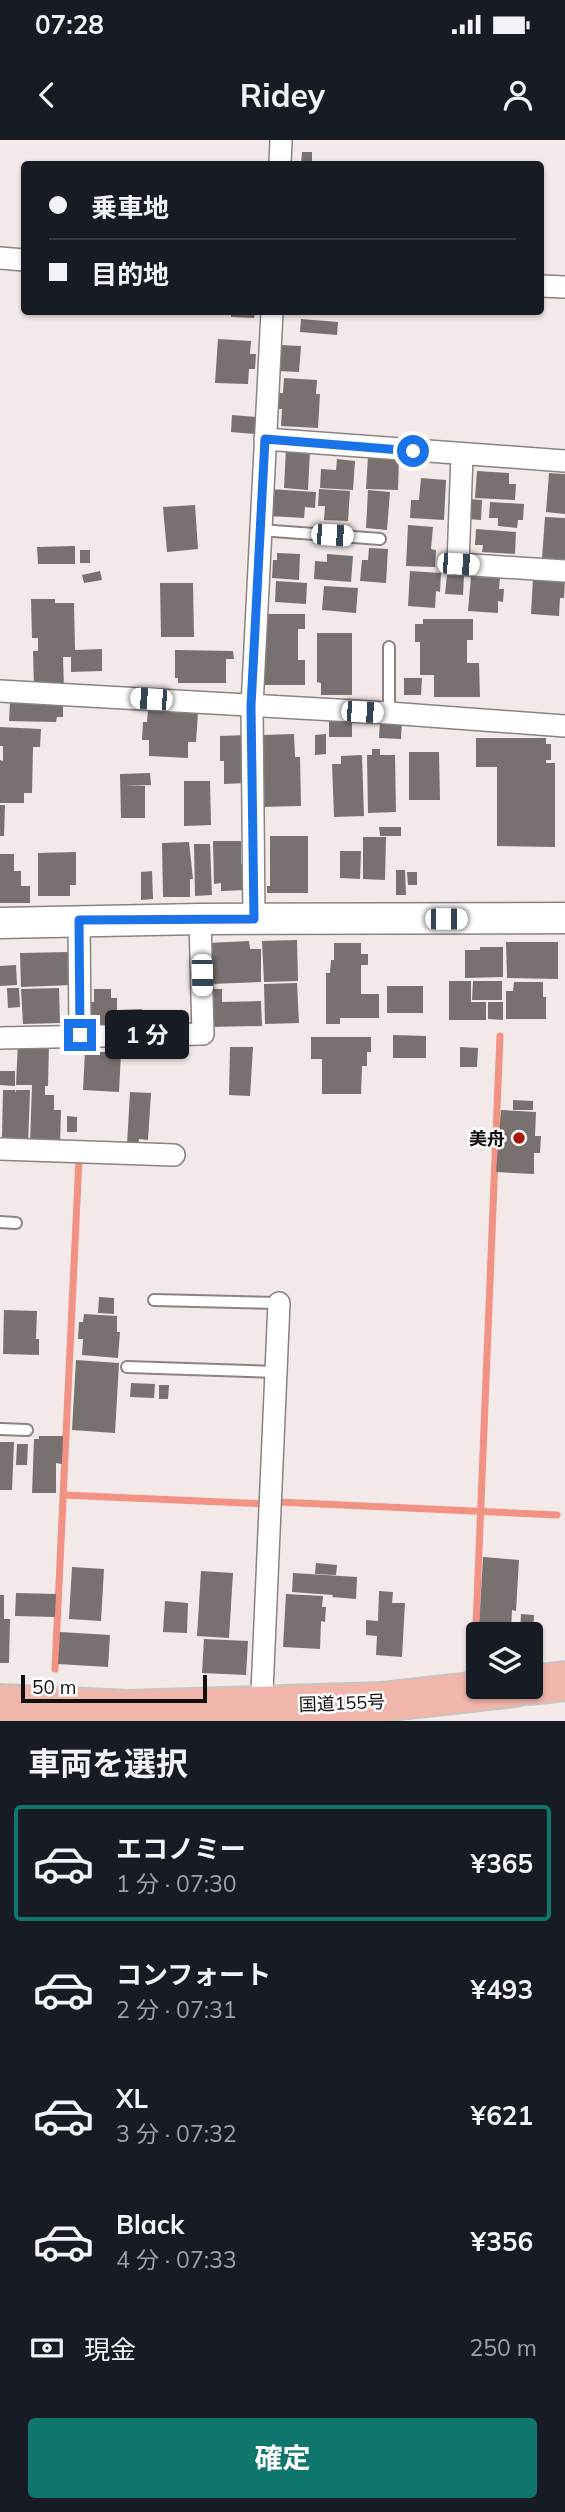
<!DOCTYPE html>
<html lang="ja">
<head>
<meta charset="utf-8">
<style>
  :root { --surface:#171b24; --page:#20242c; --text:#f1f3f6; --muted:#9ea1a6; --line:#363941; --accent:#0f766e }
  body { margin:0; font-family:Mulish,"Noto Sans JP",sans-serif; background:var(--page); color:var(--text); height:100vh; display:flex; flex-direction:column; font-size:26px; white-space:nowrap }
  * { box-sizing:border-box; margin:0 }
  p { font-size:23px; color:var(--muted) }
  .icon { flex:none; width:38px; height:38px; fill:none; stroke:currentColor; stroke-width:2; stroke-linecap:round; stroke-linejoin:round }
  .map { position:relative; height:1581px; overflow:hidden }
  .panel { display:flex; flex-direction:column; background:var(--surface); flex:1 }
  .panel>* { flex:none }
  .hud { position:absolute; left:21px; top:21px; width:523px; height:154px; border-radius:7px; box-shadow:0 2px 5px #0004; display:grid; align-content:center; height:154px; padding:0 28px; background:var(--surface) }
  .fabs { position:absolute; left:466px; top:1482px; display:grid; gap:14px }
  .fabs a { display:grid; place-items:center; width:77px; height:77px; border-radius:7px; background:var(--surface); box-shadow:0 2px 5px #0004; font-size:35px }
  .scale { position:absolute; left:21px; bottom:18px; width:186px; box-sizing:border-box; padding-left:7px; border:4px solid #120f0f; border-top:0; font-size:19px; line-height:24px; white-space:nowrap; color:#120f0f; -webkit-text-stroke:5px #fff; paint-order:stroke }
  .end { position:absolute; width:32px; height:32px; margin:-16px; border:9px solid #1a73e8; background:#fff; box-shadow:0 0 0 4px #fff }
  .from { border-radius:50% }
  .bubble { position:absolute; height:49px; border-radius:7px; background:var(--surface); box-shadow:0 2px 5px #0004; font-size:23px; font-weight:700; line-height:49px; text-align:center }
  .car { position:absolute; width:21px; height:42px; margin:-21px -10px; border-radius:9px; box-shadow:0 0 5px 2px #0007; background:linear-gradient(#fff 24%,#345 0 40%,#fff 0 76%,#345 0 86%,#fff 0) }
  .hud b { display:flex; align-items:center; gap:24px; height:66px; font-size:26px }
  .hud b+b { border-top:2px solid var(--line) }
  .hud i { width:18px; height:18px; background:var(--text) }
  ul { padding:0; list-style:none }
  li { display:flex; align-items:center; gap:21px; height:116px; margin:0 14px 10px; padding:0 14px; border:4px solid transparent; border-radius:7px }
  li div { flex:1 }
  li b { display:block; font-size:26px }
  li em { font-style:normal; font-weight:700 }
  li.active { border-color:var(--accent) }
  li>.icon { width:63px; height:63px; stroke-width:1.5 }
  h2 { padding:0 28px; font-size:32px; line-height:84px }
  .pay { display:flex; align-items:center; gap:18px; height:77px; padding:0 28px; font-size:26px }
  .pay p { margin-inline-start:auto }
  .cta { display:flex; gap:14px; margin-top:auto; padding:14px 28px }
  .cta a { flex:1; height:80px; border-radius:7px; background:var(--accent); color:#fff; font-size:28px; font-weight:700; line-height:80px; text-align:center }
  .status { display:flex; justify-content:space-between; align-items:center; height:49px; padding:0 35px; background:var(--surface); direction:ltr }
  .status svg { height:19px; fill:currentColor }
  header { display:flex; justify-content:space-between; align-items:center; height:91px; padding:0 28px; background:var(--surface); font-size:32px; font-weight:700 }
  .map>svg:first-child { display:block }
  .lines { fill:none; stroke-linecap:round; stroke-linejoin:round }
  .stream { stroke:#f19282; stroke-width:7 }
  .building { fill:#78716f }
  .lane-casing { stroke:#8b8381; stroke-width:14 }
  .street-casing { stroke:#8b8381; stroke-width:24 }
  .secondary-casing { stroke:#8b8381; stroke-width:33 }
  .highway-casing { stroke:#c6c5c5; stroke-width:42 }
  .lane { stroke:#fff; stroke-width:10 }
  .street { stroke:#fff; stroke-width:21 }
  .secondary { stroke:#fff; stroke-width:30 }
  .highway { stroke:#f0b5ab; stroke-width:38 }
  .route { stroke:#1a73e8; stroke-width:9 }
  .poi-dot { fill:#a81509; stroke:#fff; stroke-width:2.5 }
  .labels { text-anchor:middle; dominant-baseline:central; stroke-width:5; stroke-linejoin:round; paint-order:stroke }
  .poi-label { font-size:18px; font-weight:bold; fill:#120f0f; stroke:#fff; text-anchor:end }
  .street-label { font-size:18px; fill:#120f0f; stroke:#fff }
</style>
</head>
<body>
<div class="status"><b>07:28</b><svg viewBox="0 0 49 12"><path d="M0 12V9h3v3zM5 12V6h3v6zM10 12V3h3v9zM15 12V0h3v12zM26 1h20v11H26zM47 4h2v5h-2z"/></svg></div>
<header><svg class="icon" aria-label="back" viewBox="0 0 24 24"><path d="M15 5l-7 7 7 7"/></svg>Ridey<svg class="icon" aria-label="person" viewBox="0 0 24 24"><circle cx="12" cy="8" r="4"/><path d="M4 21q1-7 8-7t8 7"/></svg></header>
<div class="map">
<svg width="565" height="1581" viewBox="0 0 565 1581">
  <rect width="100%" height="100%" fill="#f2e9e8"/>
  <g class="lines">
    <g class="stream">
      <path d="M63,1355L266,1364"/>
      <path d="M278,1362L557,1375"/>
      <path d="M476,1485L500,896"/>
      <path d="M55,1529L79,1018"/>
    </g>
  </g>
  <g class="building">
    <path d="M302,12H312V24H301Z"/>
    <path d="M231,172H255L254,178L231,177Z"/>
    <path d="M301,179L338,182L337,195L300,192Z"/>
    <path d="M218,199L251,201L250,214H256L255,229H249L248,244L215,243Z"/>
    <path d="M280,205L301,206L299,232L278,231Z"/>
    <path d="M284,238L317,240L316,254H320L318,288L281,286L282,269H277L278,253H283Z"/>
    <path d="M232,275L256,277L255,294L231,292Z"/>
    <path d="M286,309L310,310L308,350L284,348Z"/>
    <path d="M368,317L399,319L398,350L366,349Z"/>
    <path d="M337,319L355,321L353,350L320,348L321,329L336,330Z"/>
    <path d="M477,331L509,333V344H516L515,360L475,358Z"/>
    <path d="M549,333L565,334V374L546,372Z"/>
    <path d="M421,338L446,340L444,380L410,378L411,360H419Z"/>
    <path d="M270,349L316,352L315,368L305,367L304,378L269,376Z"/>
    <path d="M319,349L350,351L348,381L324,380L325,366H318Z"/>
    <path d="M368,350L390,352L387,390L366,388Z"/>
    <path d="M470,359L482,360L481,380L468,379Z"/>
    <path d="M490,362L524,364L523,380H518L517,388L498,386V378H489Z"/>
    <path d="M195,365L198,409L167,412L163,367Z"/>
    <path d="M545,377L565,378V421L542,419Z"/>
    <path d="M408,385L433,387L431,409L436,410L435,427L406,426Z"/>
    <path d="M476,389L516,392L515,414L482,412L483,405H475Z"/>
    <path d="M75,406V424H38L37,407Z"/>
    <path d="M369,408L388,409L386,443L360,441L362,420H368Z"/>
    <rect x="80" y="410" width="10" height="13"/>
    <path d="M277,413L300,414L299,440L272,438L273,420H277Z"/>
    <path d="M327,414L353,416L351,442L314,439L315,421L327,422Z"/>
    <path d="M100,431L102,440L84,443L82,435Z"/>
    <path d="M410,431L441,433L440,452L436,451L435,468L408,466Z"/>
    <path d="M447,435L464,436L463,455L445,454Z"/>
    <path d="M471,437L500,438L499,449H504L503,462L498,461V473L468,471Z"/>
    <path d="M533,438L565,440L564,458H560L559,476L531,474Z"/>
    <path d="M276,441L307,443L306,464L275,462Z"/>
    <path d="M160,443H193L194,497H161Z"/>
    <path d="M324,446L358,448L356,473L322,470Z"/>
    <path d="M31,459H55V463H74L75,510L102,509V531L71,532V517H63L64,548L34,549L33,511H38V498H32Z"/>
    <path d="M263,474H305V489H298V520H305V545H263Z"/>
    <path d="M423,479H473V500H467V523H479L480,557H434V535H420V502H415V484H423Z"/>
    <path d="M317,493H352V555H321V543L317,542Z"/>
    <path d="M175,510L233,511L234,519H226V543H178V538H175Z"/>
    <path d="M404,538H422L421,555H404Z"/>
    <path d="M10,562L63,564V577H57L56,582L9,581Z"/>
    <path d="M148,570L198,572L196,602H188V618L149,616V600H142L143,582H147Z"/>
    <rect x="329" y="579" width="23" height="18"/>
    <path d="M380,580L402,581L401,599L379,598Z"/>
    <path d="M0,587L41,589L40,607H33L32,653H24V663H0V620L3,621V606H0Z"/>
    <path d="M294,594L295,617H300L301,666L261,667L260,622H264L263,595Z"/>
    <path d="M326,594V614L315,615V595Z"/>
    <path d="M245,595L246,643L224,644V621H220V596Z"/>
    <path d="M476,598H546V604H551V620H546V623H555V707L497,706V627H476Z"/>
    <path d="M372,609H380V615H395L396,672L368,673L367,615H372Z"/>
    <path d="M409,612H439L440,660H409Z"/>
    <path d="M362,615L364,676L334,677L332,624H341V616Z"/>
    <path d="M150,633L151,645L125,646H145V678H121L120,634Z"/>
    <path d="M184,641H210L211,685L184,686Z"/>
    <path d="M0,665H5L4,696H0Z"/>
    <path d="M379,687H401V696H380Z"/>
    <path d="M270,696H308V753H267V746H270Z"/>
    <path d="M363,697H386L385,740L363,739Z"/>
    <path d="M213,701H241V724H246L247,750L221,751V743L214,744Z"/>
    <path d="M189,702L193,739H190V757H163L162,703Z"/>
    <path d="M194,704H210L212,755L195,756Z"/>
    <path d="M340,711H361L360,739L340,738Z"/>
    <path d="M76,712V745H70V756H38V713Z"/>
    <path d="M0,714H14V731H21V746H30V763H0Z"/>
    <path d="M396,730H405L406,755H396Z"/>
    <path d="M152,731L153,759L141,760V732Z"/>
    <path d="M407,732H417V745H408Z"/>
    <path d="M297,800L298,841L264,842L262,801Z"/>
    <path d="M249,801L250,809H261V842L210,844L208,803Z"/>
    <path d="M506,802H558V839L507,838Z"/>
    <path d="M334,803H361V814H368V825H361V854H379V878H340V884H326V833H330L331,820H334Z"/>
    <path d="M480,807H503V837L465,838V810H480Z"/>
    <path d="M71,812L72,845L21,847L20,813Z"/>
    <path d="M16,825L17,845L0,846V826Z"/>
    <path d="M449,841H471V862H486V880H449Z"/>
    <path d="M473,841H502V860H472Z"/>
    <path d="M514,842H543V857H546V879H506V851H513Z"/>
    <path d="M297,843L299,883L265,884L264,844Z"/>
    <rect x="387" y="846" width="36" height="27"/>
    <path d="M7,848H19L20,867L8,868Z"/>
    <path d="M59,848L60,883L23,884L21,849Z"/>
    <path d="M94,849H111V858H117V878H113V890H87L86,862H94Z"/>
    <path d="M206,849H222V862L261,861L262,886L207,887Z"/>
    <path d="M488,862H503V880L488,879Z"/>
    <path d="M142,869V886L119,887V870Z"/>
    <path d="M393,895L426,896V918H393Z"/>
    <path d="M311,897H371V912H367V926H362L361,954H322V919H311Z"/>
    <path d="M18,902L49,903L48,946H45V955H54V970H61L60,1006L30,1005L32,945H16Z"/>
    <path d="M230,907H253L250,956L229,955Z"/>
    <path d="M460,907L478,908L477,927H460Z"/>
    <path d="M85,911L121,913L119,952L83,950Z"/>
    <path d="M0,931H15V946L0,945Z"/>
    <path d="M3,950H15V953L16,950H30L28,1006H17V998H2Z"/>
    <path d="M130,952L151,953L148,1000L139,999L138,1006L127,1005Z"/>
    <path d="M513,960L533,961V970H513Z"/>
    <path d="M501,970L536,972L535,996H541L540,1013H534V1034L496,1032Z"/>
    <path d="M67,976L77,977V992H67Z"/>
    <path d="M99,1157L114,1158V1174L98,1173Z"/>
    <path d="M4,1170L37,1171L36,1199H39V1215L3,1214Z"/>
    <path d="M84,1174L117,1176V1192H120L118,1218L82,1215L83,1199H78L79,1182H83Z"/>
    <path d="M76,1220L119,1223L115,1293L72,1290Z"/>
    <path d="M131,1243L155,1244L154,1258L130,1257Z"/>
    <path d="M159,1245H169L168,1259H159Z"/>
    <path d="M39,1296H63L62,1324L56,1323V1353H32L34,1299H39Z"/>
    <path d="M0,1302H14L12,1350H0Z"/>
    <path d="M17,1304H28L27,1325H16Z"/>
    <path d="M483,1417L519,1420L516,1471L512,1470L511,1491L479,1489Z"/>
    <path d="M316,1423L337,1425L336,1435L315,1434Z"/>
    <path d="M72,1427L104,1429L101,1481L69,1479Z"/>
    <path d="M201,1431L233,1433L229,1498L197,1496Z"/>
    <path d="M293,1433L357,1437L356,1459L332,1457L333,1455L292,1452Z"/>
    <path d="M379,1451L393,1452L392,1463H405L402,1517L376,1515L377,1496L366,1495V1480L378,1481Z"/>
    <path d="M16,1453L56,1454L55,1477L15,1476Z"/>
    <path d="M286,1454L323,1456L322,1467H326L325,1482L321,1481L320,1509L283,1507Z"/>
    <path d="M0,1455H4V1479H10L9,1523H0Z"/>
    <path d="M165,1461L188,1463L187,1493L163,1492Z"/>
    <path d="M521,1474L534,1475L533,1494H520Z"/>
    <path d="M60,1492L110,1495L108,1527L58,1524Z"/>
    <path d="M204,1499L248,1501L246,1535L202,1533Z"/>
  </g>
  <g class="lines">
    <defs>
      <g id="lane">
        <path d="M260,390L380,399"/>
        <path d="M389,573V507"/>
        <path d="M0,1082L16,1083"/>
        <path d="M154,1160L279,1163"/>
        <path d="M127,1227L276,1232"/>
        <path d="M0,1289L27,1290"/>
      </g>
      <g id="street">
        <path d="M280,24L281,0"/>
        <path d="M0,118L24,120"/>
        <path d="M541,146L565,147"/>
        <path d="M265,299L565,321"/>
        <path d="M462,315L458,424L565,431"/>
        <path d="M0,551L389,573L565,586"/>
        <path d="M254,779L252,566L272,172"/>
        <path d="M79,781L80,895"/>
        <path d="M0,898L203,894L200,779"/>
        <path d="M0,1009L174,1015"/>
        <path d="M261,1575L279,1163"/>
      </g>
      <path id="secondary" d="M0,783L200,779L565,778"/>
      <g id="highway">
        <path d="M530,1545L565,1541"/>
        <path d="M0,1564L128,1570L381,1562L515,1547"/>
      </g>
    </defs>
    <use href="#lane" class="lane-casing"/>
    <use href="#street" class="street-casing"/>
    <use href="#secondary" class="secondary-casing"/>
    <use href="#highway" class="highway-casing"/>
    <use href="#lane" class="lane"/>
    <use href="#street" class="street"/>
    <use href="#secondary" class="secondary"/>
    <use href="#highway" class="highway"/>
  </g>
  <g class="lines">
    <path class="route" d="M80,895L79,780L254,779L251,566L265,299L413,311"/>
  </g>
  <circle class="poi-dot" cx="519" cy="998" r="7"/>
  <g class="labels">
    <g class="poi-label">
      <text x="505" y="998">美舟</text>
    </g>
    <g class="street-label">
      <text transform="translate(342 1563) rotate(-2)">国道155号</text>
    </g>
  </g>
</svg>
<div class="fabs">
<a><svg class="icon" aria-label="layers" viewBox="0 0 24 24"><path d="M12 4l9 5-9 5-9-5zM3 14l9 5 9-5"/></svg></a>
</div>
<div class="scale">50 m</div>
<i class="end from" style="left:413px;top:311px"></i>
<i class="end" style="left:80px;top:895px"></i>
<div class="bubble" style="left:105px;top:870px;width:84px">1 分</div>
<i class="car" style="left:332px;top:395px;rotate:94deg"></i>
<i class="car" style="left:458px;top:424px;rotate:94deg"></i>
<i class="car" style="left:151px;top:559px;rotate:274deg"></i>
<i class="car" style="left:362px;top:572px;rotate:93deg"></i>
<i class="car" style="left:446px;top:779px;rotate:90deg"></i>
<i class="car" style="left:202px;top:835px;rotate:179deg"></i>
<div class="hud">
<b><i class="from"></i>乗車地</b>
<b><i></i>目的地</b>
</div>
</div>
<section class="panel">
<h2>車両を選択</h2>
<ul>
<li class="active"><svg class="icon" aria-label="car" viewBox="0 0 24 24"><path d="M5 17H2v-5l4-1 3-4h7l3 4 3 1v5h-3M9 17h6M6 11h13"/><circle cx="7" cy="17" r="2"/><circle cx="17" cy="17" r="2"/></svg><div><b>エコノミー</b><p>1 分 · 07:30</p></div><em>¥365</em></li>
<li><svg class="icon" aria-label="car" viewBox="0 0 24 24"><path d="M5 17H2v-5l4-1 3-4h7l3 4 3 1v5h-3M9 17h6M6 11h13"/><circle cx="7" cy="17" r="2"/><circle cx="17" cy="17" r="2"/></svg><div><b>コンフォート</b><p>2 分 · 07:31</p></div><em>¥493</em></li>
<li><svg class="icon" aria-label="car" viewBox="0 0 24 24"><path d="M5 17H2v-5l4-1 3-4h7l3 4 3 1v5h-3M9 17h6M6 11h13"/><circle cx="7" cy="17" r="2"/><circle cx="17" cy="17" r="2"/></svg><div><b>XL</b><p>3 分 · 07:32</p></div><em>¥621</em></li>
<li><svg class="icon" aria-label="car" viewBox="0 0 24 24"><path d="M5 17H2v-5l4-1 3-4h7l3 4 3 1v5h-3M9 17h6M6 11h13"/><circle cx="7" cy="17" r="2"/><circle cx="17" cy="17" r="2"/></svg><div><b>Black</b><p>4 分 · 07:33</p></div><em>¥356</em></li>
</ul>
<div class="pay"><svg class="icon" aria-label="cash" viewBox="0 0 24 24"><path d="M3 7h18v10H3z"/><circle cx="12" cy="12" r="2"/></svg>現金<p>250 m</p></div>
<div class="cta"><a>確定</a></div>
</section>
</body>
</html>
